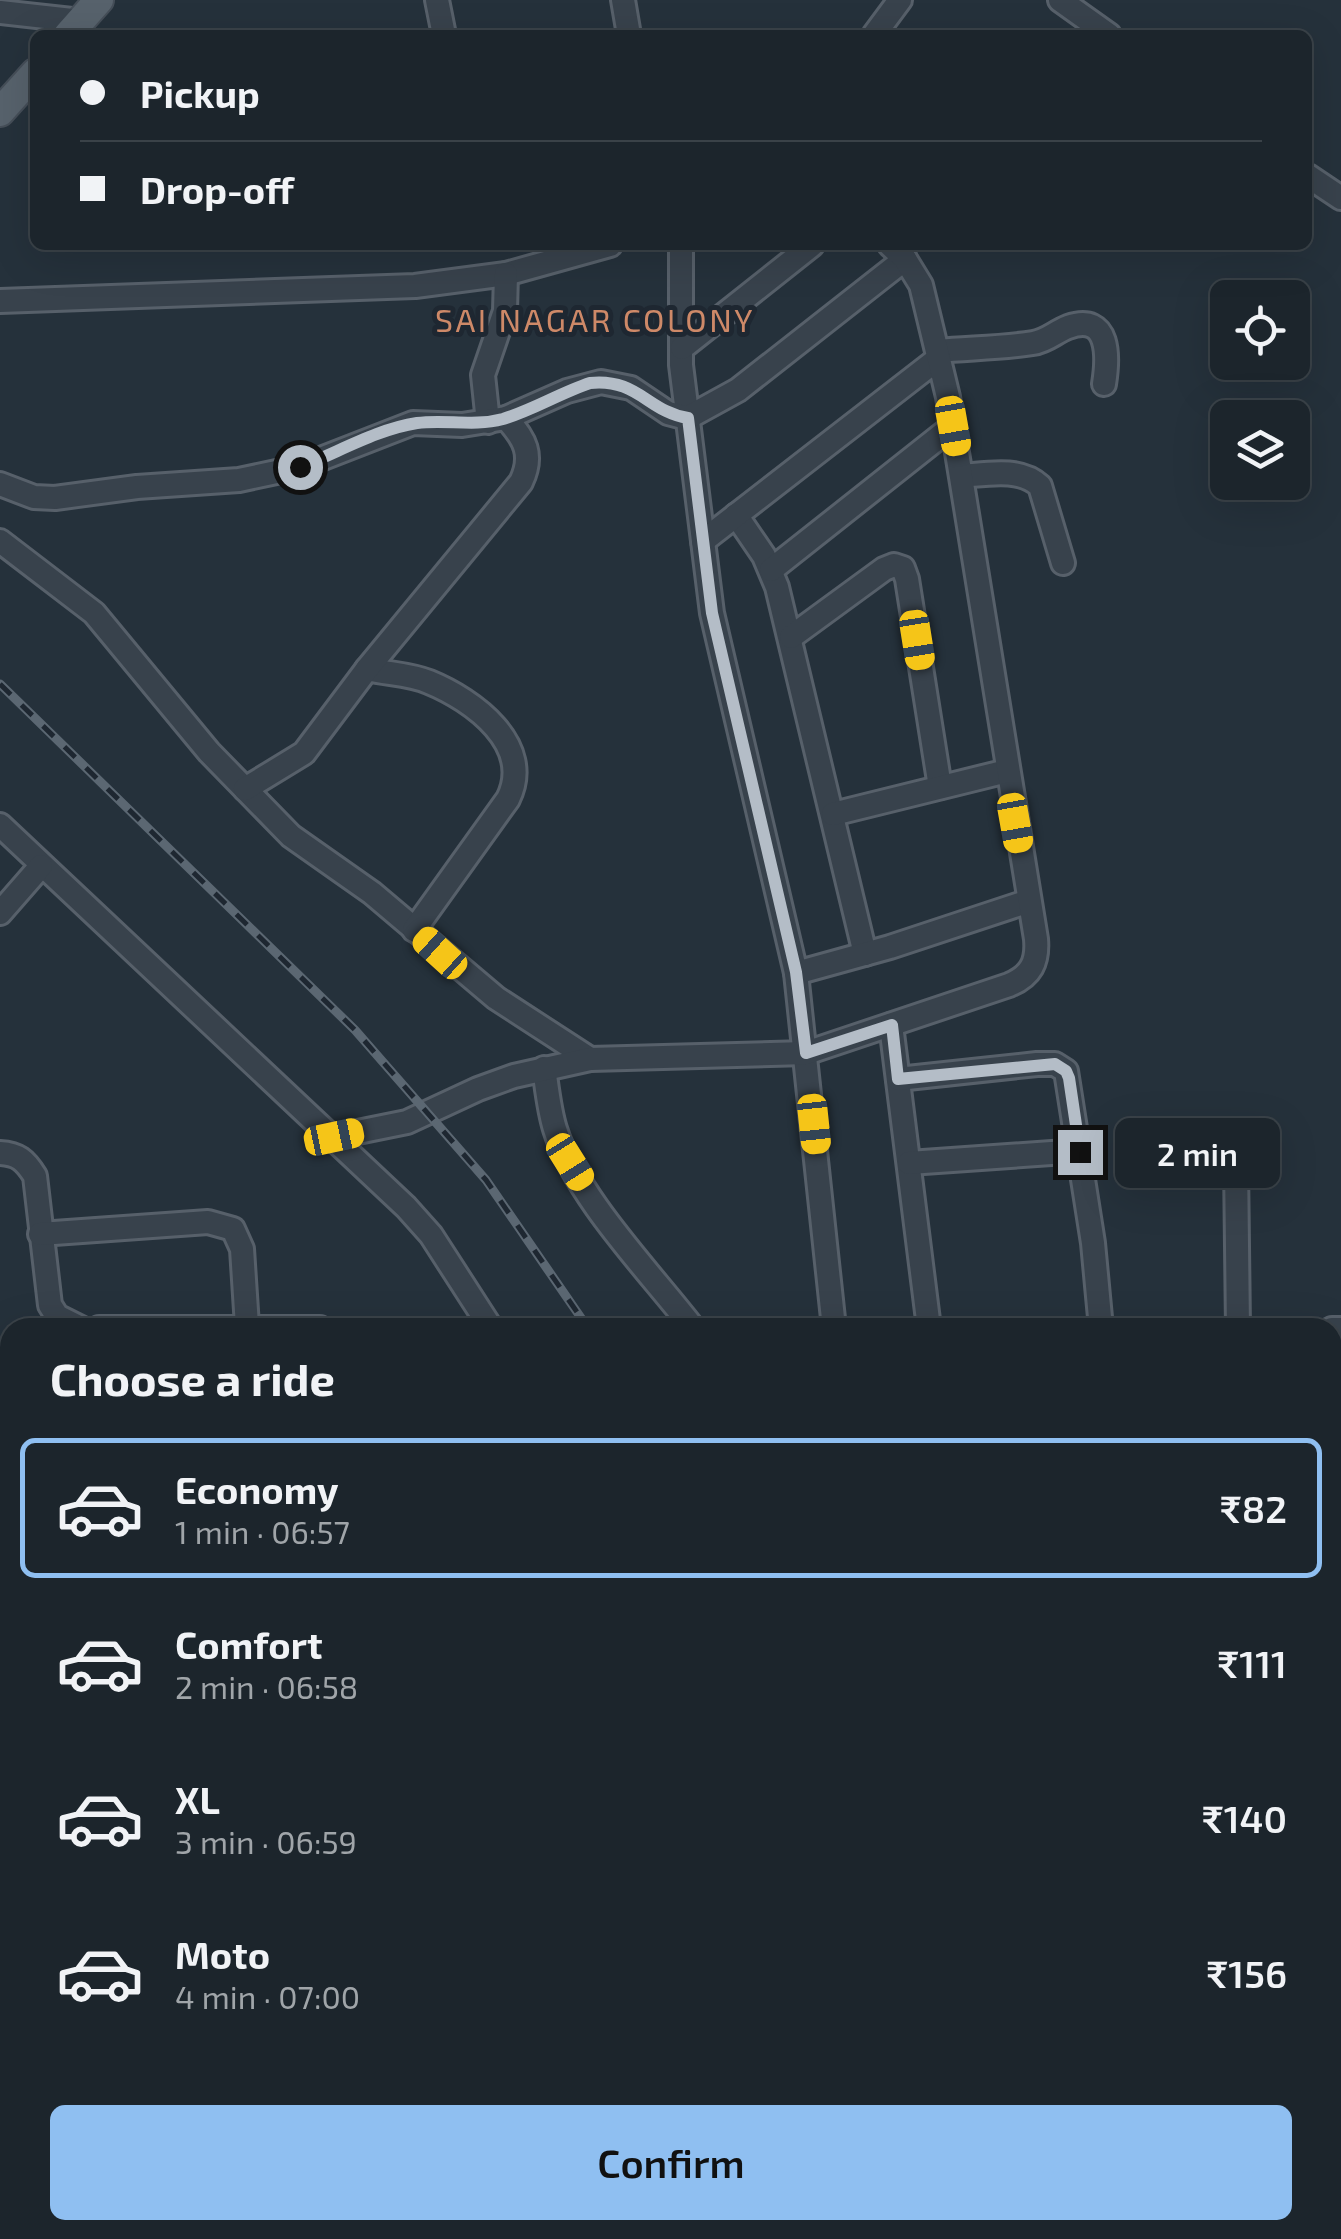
<!DOCTYPE html>
<html lang="en">
<head>
<meta charset="utf-8">
<style>
  :root { --surface:#1c252c; --page:#293138; --text:#f1f3f6; --muted:#a0a5a9; --line:#3a4248; --accent:#8fbff1 }
  body { margin:0; font-family:"Exo 2",sans-serif; background:var(--page); color:var(--text); height:100vh; display:flex; flex-direction:column; font-size:38px; white-space:nowrap }
  * { box-sizing:border-box; margin:0 }
  p { font-size:32px; color:var(--muted) }
  .icon { flex:none; width:55px; height:55px; fill:none; stroke:currentColor; stroke-width:2; stroke-linecap:round; stroke-linejoin:round }
  .map { position:relative; flex:1; overflow:hidden }
  .side { position:absolute; left:0px; top:1318px; width:1342px; height:922px; display:flex; flex-direction:column; background:var(--surface); border-radius:30px 30px 0 0; box-shadow:0 10px 40px #0002,0 0 0 2px var(--line) }
  .side>* { flex:none }
  .hud { position:absolute; left:30px; top:30px; width:1282px; height:220px; border-radius:15px; box-shadow:0 10px 40px #0002,0 0 0 2px var(--line); display:grid; align-content:center; height:220px; padding:0 50px; background:var(--surface) }
  .tools { position:absolute; left:1210px; top:280px; display:grid; gap:20px }
  .tools a { display:grid; place-items:center; width:100px; height:100px; border-radius:15px; background:var(--surface); box-shadow:0 10px 40px #0002,0 0 0 2px var(--line); font-size:50px }
  .end { position:absolute; width:45px; height:45px; margin:-22px; border:12px solid #b4bdc7; background:#111; box-shadow:0 0 0 5px #111 }
  .from { border-radius:50% }
  .bubble { position:absolute; height:70px; border-radius:15px; background:var(--surface); box-shadow:0 10px 40px #0002,0 0 0 2px var(--line); font-size:32px; font-weight:600; line-height:70px; text-align:center }
  .car { position:absolute; width:30px; height:60px; margin:-30px -15px; border-radius:12px; box-shadow:0 0 8px 2px #0007; background:linear-gradient(#f5c518 24%,#345 0 40%,#f5c518 0 76%,#345 0 86%,#f5c518 0) }
  .hud b { display:flex; align-items:center; gap:35px; height:95px; font-size:38px }
  .hud b+b { border-top:2px solid var(--line) }
  .hud i { width:25px; height:25px; background:var(--text) }
  ul { padding:0; list-style:none }
  li { display:flex; align-items:center; gap:30px; height:140px; margin:0 20px 15px; padding:0 30px; border:5px solid transparent; border-radius:15px }
  li div { flex:1 }
  li b { display:block; font-size:38px }
  li em { font-style:normal; font-weight:600 }
  li.on { border-color:var(--accent) }
  li>.icon { width:90px; height:90px; stroke-width:1.5 }
  h2 { padding:0 50px; font-size:45px; line-height:120px }
  .cta { display:flex; gap:20px; margin-top:auto; padding:20px 50px }
  .cta a { flex:1; height:115px; border-radius:15px; background:var(--accent); color:#111; font-size:40px; font-weight:600; line-height:115px; text-align:center }
  .map>svg:first-child { display:block }
  .lines { fill:none; stroke-linecap:round; stroke-linejoin:round }
  .minor-casing { stroke:#57606a; stroke-width:28 }
  .major-casing { stroke:#454e58; stroke-width:32 }
  .path { stroke:#475a5b; stroke-width:4; stroke-dasharray:8 8; stroke-linecap:butt }
  .minor { stroke:#38424c; stroke-width:22 }
  .major { stroke:#57626c; stroke-width:28 }
  .rail-casing { stroke:#5b6772; stroke-width:9 }
  .rail { stroke:#1e2731; stroke-width:5; stroke-dasharray:15; stroke-linecap:butt }
  .route { stroke:#b4bdc7; stroke-width:12 }
  .labels { text-anchor:middle; dominant-baseline:central; stroke-width:10; stroke-linejoin:round; paint-order:stroke }
  .neighbourhood-label { font-size:32px; letter-spacing:2.5px; fill:#ce8968; stroke:#1e2731 }
</style>
</head>
<body>
<div class="map">
<svg width="1341" height="2239" viewBox="0 0 1341 2239">
  <rect width="100%" height="100%" fill="#25313b"/>
  <g class="lines">
    <defs>
      <g id="minor">
        <path d="M437,0L444,35"/>
        <path d="M623,0L629,35"/>
        <path d="M1060,0L1109,35"/>
        <path d="M0,12L81,21"/>
        <path d="M874,35L900,0"/>
        <path d="M1308,176L1341,198"/>
        <path d="M681,245V365L712,613L796,973L834,1328"/>
        <path d="M0,301L415,286L506,274L610,245"/>
        <path d="M682,348L812,245"/>
        <path d="M938,351C969,348 1002,348 1033,343C1047,341 1055,332 1068,327C1111,312 1108,359 1104,384"/>
        <path d="M488,422L483,375L505,311L506,274"/>
        <path d="M962,476C987,474 1020,467 1040,486L1063,563"/>
        <path d="M0,484L34,497L55,498L137,487L239,480L300,467L413,423L462,425L506,418L567,391L601,382L631,388L668,413L687,418L738,390L905,259"/>
        <path d="M736,515L764,556L777,587L865,954"/>
        <path d="M0,541L94,613L209,752L291,836L372,893L496,998L590,1059"/>
        <path d="M703,541L939,358"/>
        <path d="M771,570L953,426"/>
        <path d="M791,637L884,569L894,565L903,568L907,579L940,787"/>
        <path d="M367,669C388,674 410,674 429,682C473,700 535,745 508,799L414,930"/>
        <path d="M245,789L304,753L367,669L521,482C534,455 525,439 506,418"/>
        <path d="M833,814L1007,771"/>
        <path d="M0,825L406,1207L431,1235L491,1328"/>
        <path d="M0,913L41,866"/>
        <path d="M796,973L890,947L1029,901"/>
        <path d="M891,1025L929,1328"/>
        <path d="M544,1068C547,1088 549,1110 555,1129C576,1197 649,1271 693,1328"/>
        <path d="M898,1079L1037,1064H1055L1066,1071L1093,1243L1101,1328"/>
        <path d="M333,1137L407,1122L478,1089L514,1076L590,1059L806,1053L1009,985C1031,976 1038,962 1036,939L948,397L921,285L905,259L890,245"/>
        <path d="M0,1153C18,1154 25,1160 35,1176L50,1305L57,1316L81,1328"/>
        <path d="M909,1163L1080,1151"/>
        <path d="M1236,1163L1238,1328"/>
        <path d="M40,1234L208,1222L233,1229L242,1249L247,1326"/>
        <path d="M99,1328H320"/>
        <path d="M1332,1329H1341"/>
        <path d="M1332,1526H1341"/>
        <path d="M1332,1614H1341"/>
        <path d="M0,1711L10,1710"/>
        <path d="M0,2146L10,2145"/>
        <path d="M961,2230L966,2239"/>
      </g>
      <g id="major">
        <path d="M68,35L99,0"/>
        <path d="M0,112L35,73"/>
      </g>
    </defs>
    <use href="#minor" class="minor-casing"/>
    <use href="#major" class="major-casing"/>
    <path class="path" d="M1085,2230L1088,2239"/>
    <use href="#minor" class="minor"/>
    <use href="#major" class="major"/>
    <defs>
      <g id="rail">
        <path d="M0,684L355,1030L486,1180L588,1328"/>
        <path d="M1032,2230L1036,2239"/>
      </g>
    </defs>
    <use href="#rail" class="rail-casing"/>
    <use href="#rail" class="rail"/>
  </g>
  <g class="lines">
    <path class="route" d="M300,467C337,453 377,429 417,423C446,419 473,427 503,419C533,410 560,393 590,383C638,378 648,412 688,418L712,613L796,972L806,1053L892,1025L898,1079L1055,1064L1066,1071L1069,1078L1080,1152"/>
  </g>
  <g class="labels">
    <g class="neighbourhood-label">
      <text x="595" y="319">SAI NAGAR COLONY</text>
    </g>
  </g>
</svg>
<div class="tools">
<a><svg class="icon" aria-label="locate" viewBox="0 0 24 24"><circle cx="12" cy="12" r="6"/><path d="M12 2v4M12 18v4M2 12h4M18 12h4"/></svg></a>
<a><svg class="icon" aria-label="layers" viewBox="0 0 24 24"><path d="M12 4l9 5-9 5-9-5zM3 14l9 5 9-5"/></svg></a>
</div>
<i class="end from" style="left:300px;top:467px"></i>
<i class="end" style="left:1080px;top:1152px"></i>
<div class="bubble" style="left:1115px;top:1118px;width:165px">2 min</div>
<i class="car" style="left:953px;top:426px;rotate:170deg"></i>
<i class="car" style="left:917px;top:640px;rotate:171deg"></i>
<i class="car" style="left:1015px;top:823px;rotate:170deg"></i>
<i class="car" style="left:440px;top:953px;rotate:312deg"></i>
<i class="car" style="left:814px;top:1124px;rotate:174deg"></i>
<i class="car" style="left:334px;top:1137px;rotate:78deg"></i>
<i class="car" style="left:570px;top:1162px;rotate:148deg"></i>
<div class="hud">
<b><i class="from"></i>Pickup</b>
<b><i></i>Drop-off</b>
</div>
<section class="side">
<h2>Choose a ride</h2>
<ul>
<li class="on"><svg class="icon" aria-label="car" viewBox="0 0 24 24"><path d="M5 17H2v-5l4-1 3-4h7l3 4 3 1v5h-3M9 17h6M6 11h13"/><circle cx="7" cy="17" r="2"/><circle cx="17" cy="17" r="2"/></svg><div><b>Economy</b><p>1 min · 06:57</p></div><em>₹82</em></li>
<li><svg class="icon" aria-label="car" viewBox="0 0 24 24"><path d="M5 17H2v-5l4-1 3-4h7l3 4 3 1v5h-3M9 17h6M6 11h13"/><circle cx="7" cy="17" r="2"/><circle cx="17" cy="17" r="2"/></svg><div><b>Comfort</b><p>2 min · 06:58</p></div><em>₹111</em></li>
<li><svg class="icon" aria-label="car" viewBox="0 0 24 24"><path d="M5 17H2v-5l4-1 3-4h7l3 4 3 1v5h-3M9 17h6M6 11h13"/><circle cx="7" cy="17" r="2"/><circle cx="17" cy="17" r="2"/></svg><div><b>XL</b><p>3 min · 06:59</p></div><em>₹140</em></li>
<li><svg class="icon" aria-label="car" viewBox="0 0 24 24"><path d="M5 17H2v-5l4-1 3-4h7l3 4 3 1v5h-3M9 17h6M6 11h13"/><circle cx="7" cy="17" r="2"/><circle cx="17" cy="17" r="2"/></svg><div><b>Moto</b><p>4 min · 07:00</p></div><em>₹156</em></li>
</ul>
<div class="cta"><a>Confirm</a></div>
</section>
</div>
</body>
</html>
